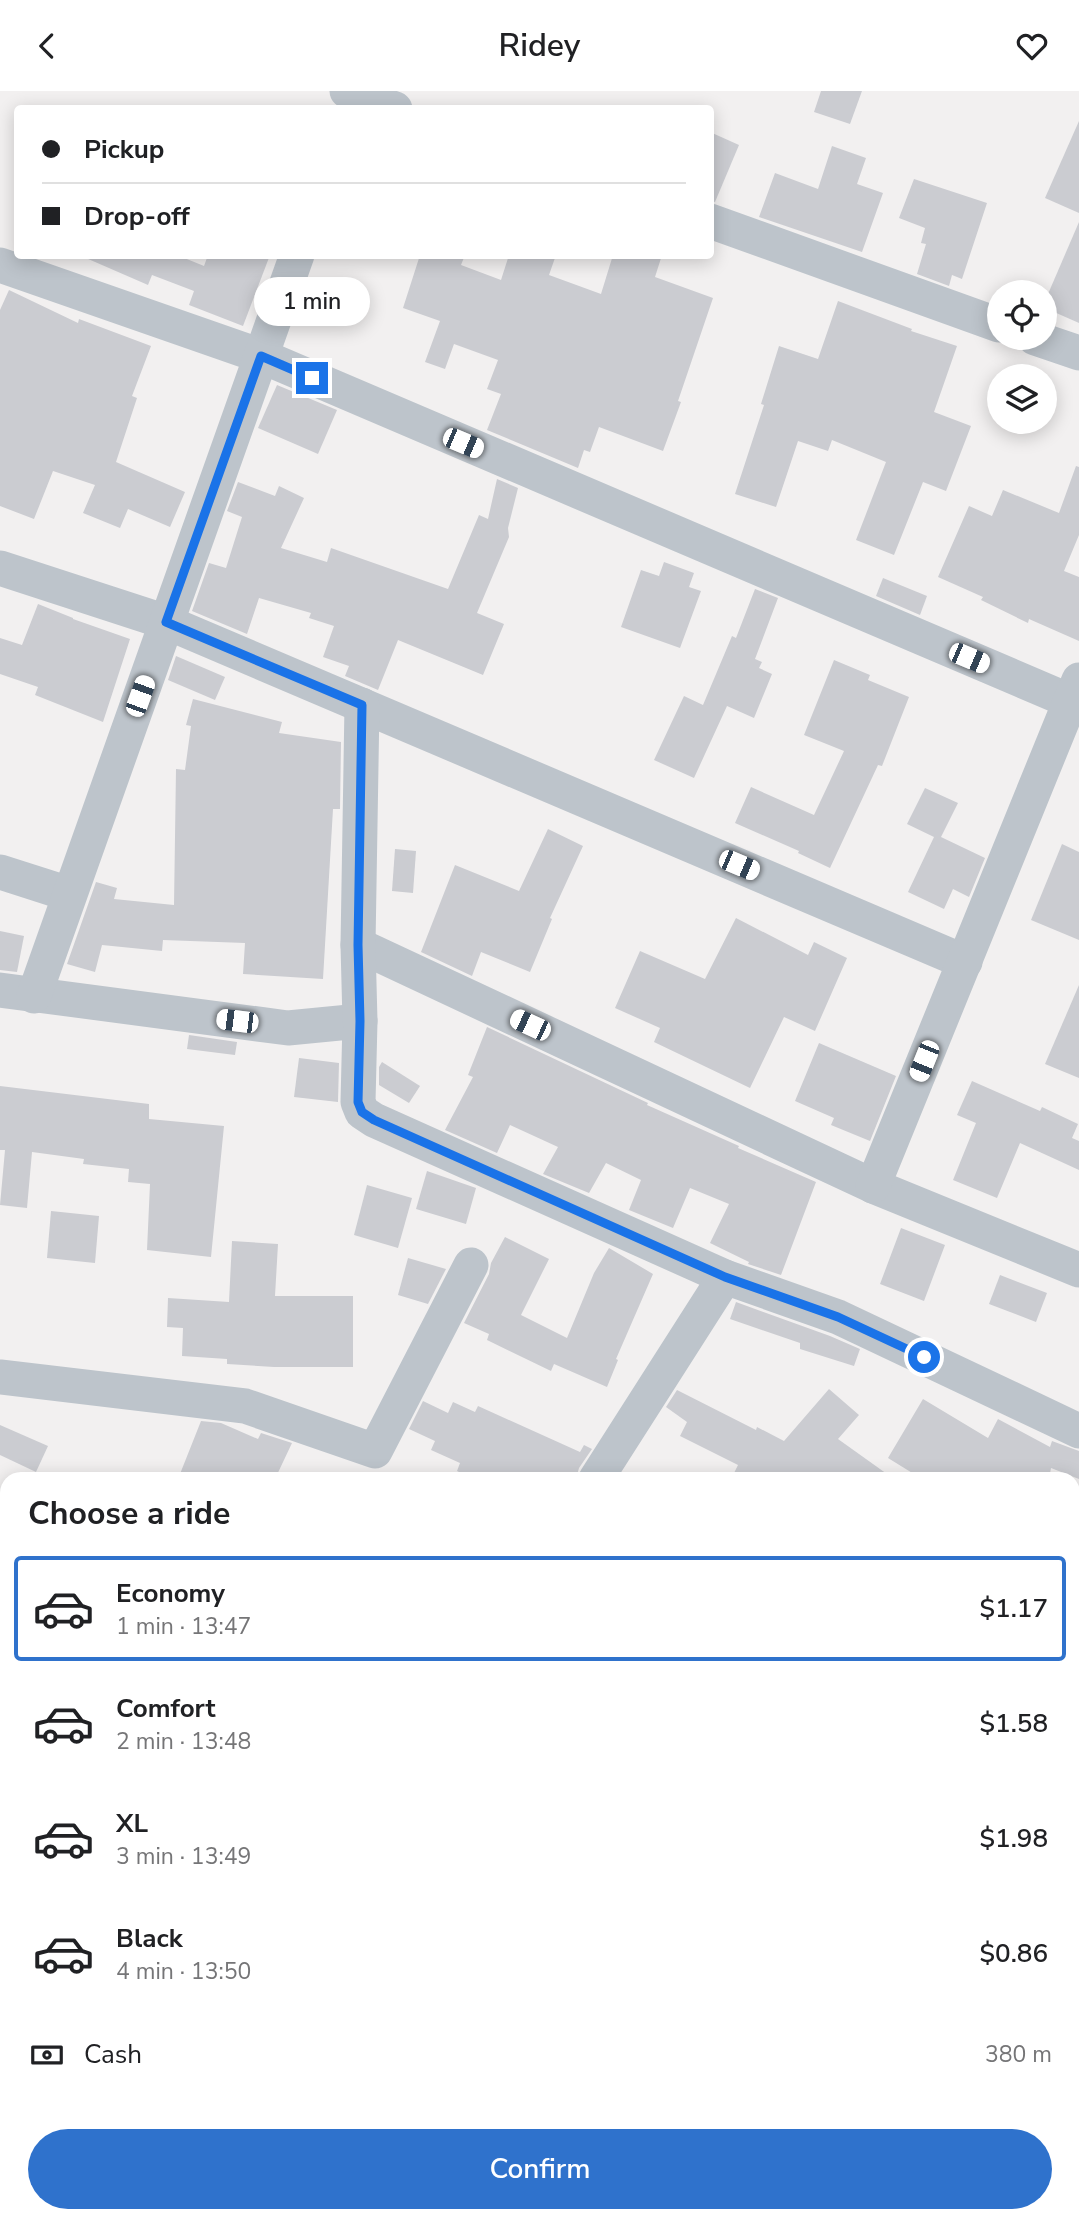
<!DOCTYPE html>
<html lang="en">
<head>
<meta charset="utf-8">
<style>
  :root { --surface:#fff; --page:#f2f2f2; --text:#202124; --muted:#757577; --line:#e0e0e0; --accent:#2f72cc }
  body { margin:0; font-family:"Nunito Sans",sans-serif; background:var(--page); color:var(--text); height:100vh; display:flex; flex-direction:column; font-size:26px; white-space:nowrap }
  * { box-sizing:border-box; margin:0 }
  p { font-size:23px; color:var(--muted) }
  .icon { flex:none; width:38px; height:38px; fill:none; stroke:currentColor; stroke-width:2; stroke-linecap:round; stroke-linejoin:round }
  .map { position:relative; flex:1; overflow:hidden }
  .details { position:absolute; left:0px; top:1381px; width:1080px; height:751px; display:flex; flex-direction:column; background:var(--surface); border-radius:21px 21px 0 0; box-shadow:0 4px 18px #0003 }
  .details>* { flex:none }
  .banner { position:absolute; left:14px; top:14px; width:700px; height:154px; border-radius:7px; box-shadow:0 4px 18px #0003; display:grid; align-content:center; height:154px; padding:0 28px; background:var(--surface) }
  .fabs { position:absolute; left:987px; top:189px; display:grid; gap:14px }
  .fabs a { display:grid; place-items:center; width:70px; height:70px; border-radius:50%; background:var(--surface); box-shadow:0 4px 18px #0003; font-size:35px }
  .end { position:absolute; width:32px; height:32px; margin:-16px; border:9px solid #1a73e8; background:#fff; box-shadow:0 0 0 4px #fff }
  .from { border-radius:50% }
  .bubble { position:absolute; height:49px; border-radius:24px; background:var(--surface); box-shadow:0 4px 18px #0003; font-size:23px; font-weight:600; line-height:49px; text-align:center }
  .car { position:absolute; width:21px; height:42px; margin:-21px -10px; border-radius:9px; box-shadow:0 0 5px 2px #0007; background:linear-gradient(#fff 24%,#345 0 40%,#fff 0 76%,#345 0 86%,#fff 0) }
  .banner b { display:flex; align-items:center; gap:24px; height:66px; font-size:26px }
  .banner b+b { border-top:2px solid var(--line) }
  .banner i { width:18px; height:18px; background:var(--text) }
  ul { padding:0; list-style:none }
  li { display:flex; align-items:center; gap:21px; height:105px; margin:0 14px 10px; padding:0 14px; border:4px solid transparent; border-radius:7px }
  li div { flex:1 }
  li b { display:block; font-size:26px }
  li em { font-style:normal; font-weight:600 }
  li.active { border-color:var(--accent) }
  li>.icon { width:63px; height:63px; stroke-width:1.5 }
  h2 { padding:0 28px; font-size:32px; line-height:84px }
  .pay { display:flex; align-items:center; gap:18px; height:77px; padding:0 28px; font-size:26px }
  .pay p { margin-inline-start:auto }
  .primary-button { display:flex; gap:14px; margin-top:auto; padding:14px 28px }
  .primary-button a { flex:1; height:80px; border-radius:42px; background:var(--accent); color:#fff; font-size:28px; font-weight:600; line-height:80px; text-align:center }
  header { display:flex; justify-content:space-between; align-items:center; height:91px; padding:0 28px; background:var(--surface); font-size:32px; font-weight:600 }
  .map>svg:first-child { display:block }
  .building { fill:#cbccd1 }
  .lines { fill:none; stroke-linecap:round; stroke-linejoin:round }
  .minor { stroke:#bdc4cb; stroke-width:35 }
  .route { stroke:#1a73e8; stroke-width:9 }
</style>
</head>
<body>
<header><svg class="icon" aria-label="back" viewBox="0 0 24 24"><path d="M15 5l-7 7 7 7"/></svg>Ridey<svg class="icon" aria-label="heart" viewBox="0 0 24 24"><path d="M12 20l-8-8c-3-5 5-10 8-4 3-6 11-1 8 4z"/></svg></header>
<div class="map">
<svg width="1079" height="2131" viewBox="0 0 1079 2131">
  <rect width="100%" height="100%" fill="#f2f0f0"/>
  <g class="building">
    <path d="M821,0H862L850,33L814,21Z"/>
    <path d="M1079,30V122L1045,107Z"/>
    <path d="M710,41L739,54L715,111L710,110Z"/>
    <path d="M832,55L866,67L857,93L883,102L862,161L759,126L775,82L818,98Z"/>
    <path d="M914,88L987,112L962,188L952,184L949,195L917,183L926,153L921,152L925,137L899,127Z"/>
    <path d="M1079,131V232L1045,217V210Z"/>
    <path d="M79,164H177L204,175L208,164H270L243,235L189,214L194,200L152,184L148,194Z"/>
    <path d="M420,164H465L461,174L501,189L509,164H556L549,184L601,203L613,164H662L655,186L713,207L678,310L681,311L663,360L599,336L590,361L584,359L578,377L487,339L501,303L487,298L498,269L454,253L445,278L425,271L440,230L403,217Z"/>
    <path d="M9,199L78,232L79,228L151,255L132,305L137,307L116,371L185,401L170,436L128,418L120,437L83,422L95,394L53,380L34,428L0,415V219Z"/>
    <path d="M838,210L912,238L911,240L957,255L934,321L971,335L946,400L923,391L894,464L856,449L886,371L832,349L828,360L798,350L776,416L735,403L764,314L761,313L779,255L818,268Z"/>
    <path d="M277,294L337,319L318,363L258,337Z"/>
    <path d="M1076,375L1079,376V444L1064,480L1079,486V550L1029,528L1028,532L981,509L983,506L938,486L969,415L992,425L1003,399L1059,422Z"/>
    <path d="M497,388L518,397L508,437L509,446L477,522L504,533L483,584L398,549L378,599L345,585L349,575L323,566L334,535L309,527L311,522L259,507L247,543L192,520L209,472L226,477L242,426L227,420L238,391L275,405L279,395L304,407L281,457L327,471L331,457L448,498L479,424L488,428Z"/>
    <path d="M664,471L694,482L689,496L701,500L680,557L621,536L641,479L659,485Z"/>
    <path d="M883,487L927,505L920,524L876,505Z"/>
    <path d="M755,498L778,507L755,568L762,571L759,577L772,583L754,627L727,615L694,687L654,669L684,605L703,614L732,545L736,547Z"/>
    <path d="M38,513L73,527V528L130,548L103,631L35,604L38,596L0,583V547L22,554Z"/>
    <path d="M176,565L225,586L215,609L168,589Z"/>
    <path d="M834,569L870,584L868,589L909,606L882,675L878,674L830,777L798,762L799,760L735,732L751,696L814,724L844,660L804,644Z"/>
    <path d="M193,608L282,631L279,642L341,651L340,718H333L323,888L243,883L245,852L163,849L162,860L102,854L95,881L67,873L96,791L117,797L114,808L174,814L176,678L185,679L191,635L186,634Z"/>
    <path d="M925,697L958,712L941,746L985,767L969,806L953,798L944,818L908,801L934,746L907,733Z"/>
    <path d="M548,738L583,755L550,827L552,828L530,881L481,861L472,885L421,861L455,774L519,800Z"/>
    <path d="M1062,753L1079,761V849L1031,829Z"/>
    <path d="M395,758L416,760L413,802L392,800Z"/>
    <path d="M736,827L808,864L814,851L847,867L815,940L784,926L750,997L654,951L660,937L615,917L640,860L705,888Z"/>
    <path d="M0,840L24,845L17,881L0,879Z"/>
    <path d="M1079,894V987L1045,973Z"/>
    <path d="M487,936L648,1012L647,1014L739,1055L738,1057L816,1091L781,1184L748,1173L749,1171L710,1152L729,1113L690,1097L673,1137L629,1119L641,1089L606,1072L589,1102L543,1083L558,1056L510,1034L497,1062L445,1039L473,986L468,984Z"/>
    <path d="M189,944L237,951L235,964L187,958Z"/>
    <path d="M819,952L896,985L870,1050L831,1034L834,1027L795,1010Z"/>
    <path d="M299,967L339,972L338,1011L294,1006Z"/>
    <path d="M382,971L420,995L409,1012L379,994V976Z"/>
    <path d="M972,990L1040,1020L1042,1016L1078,1033L1072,1047L1079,1050V1079L1020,1052L997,1107L953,1089L976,1032L957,1024Z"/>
    <path d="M0,995L149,1013V1028L224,1035L211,1166L147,1159L150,1093L128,1091L129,1078L83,1073L84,1068L32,1061L27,1117L0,1114L5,1059H0Z"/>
    <path d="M427,1080L476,1097L466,1133L416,1118Z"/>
    <path d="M367,1094L412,1107L398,1157L354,1144Z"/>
    <path d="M51,1120L99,1125L95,1172L47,1167Z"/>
    <path d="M901,1137L945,1154L924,1210L880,1193Z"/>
    <path d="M505,1146L549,1168L521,1224L567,1247L594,1182L609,1157L653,1183L616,1268L618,1269L607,1296L554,1273L551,1280L487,1249L489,1243L464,1232L489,1183L491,1172Z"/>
    <path d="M232,1150L278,1153L275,1205H353V1276H274L227,1273V1268L182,1265L183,1237L167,1236L168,1207L229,1211Z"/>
    <path d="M408,1167L446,1178L428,1213L398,1204Z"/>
    <path d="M1000,1184L1047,1202L1036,1231L989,1213Z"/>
    <path d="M736,1211L830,1245L860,1258L854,1275L800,1258V1252L730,1228Z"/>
    <path d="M829,1298L859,1324L838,1348L894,1388H731L738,1374L680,1345L687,1331L666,1316L677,1299L756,1339L757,1336L784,1350Z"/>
    <path d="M923,1308L988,1347L998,1328L1050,1356L1052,1350L1079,1360V1388L1051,1377L1049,1388H922L888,1367Z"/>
    <path d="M423,1310L448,1322L453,1311L475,1321L478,1315L580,1361L584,1354L592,1358L579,1377L576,1388H473L457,1380L460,1372L431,1359L435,1350L409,1338Z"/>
    <path d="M201,1330L221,1332L258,1348L261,1342L292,1352L275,1388H178Z"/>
    <path d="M0,1334L48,1355L36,1381L0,1364Z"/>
  </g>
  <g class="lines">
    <g class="minor">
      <path d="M347,0L395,18"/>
      <path d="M710,130L999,234"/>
      <path d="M0,174L261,265L1070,610"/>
      <path d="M1035,247L1079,262"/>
      <path d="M0,477L166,531L965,871"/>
      <path d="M0,781L69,803"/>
      <path d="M358,854L873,1095L1079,1179"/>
      <path d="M0,899L288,937L360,930L358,1011L362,1021L374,1029L725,1186L838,1226L1079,1340"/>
      <path d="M34,905L297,164"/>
      <path d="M360,930L358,854L362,614"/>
      <path d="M873,1095L1079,589"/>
      <path d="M0,1286L245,1315L375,1360L471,1174"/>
      <path d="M596,1388L725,1186"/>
      <path d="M1073,1430L1079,1425"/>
      <path d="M0,1673L7,1675"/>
      <path d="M386,2131L388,2124"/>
      <path d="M767,2131L768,2124"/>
    </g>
  </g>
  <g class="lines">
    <path class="route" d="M312,287L261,265L166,531L362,614L358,854L360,930L358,1011L362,1021L374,1029L725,1186L838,1226L924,1266"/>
  </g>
</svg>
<div class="fabs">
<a><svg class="icon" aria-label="locate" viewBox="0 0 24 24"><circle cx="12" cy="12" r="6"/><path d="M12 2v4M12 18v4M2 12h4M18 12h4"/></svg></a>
<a><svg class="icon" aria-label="layers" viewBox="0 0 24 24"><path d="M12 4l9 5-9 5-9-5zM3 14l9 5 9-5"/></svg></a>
</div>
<i class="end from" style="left:924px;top:1266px"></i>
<i class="end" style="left:312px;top:287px"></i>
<div class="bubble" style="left:254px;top:186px;width:116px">1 min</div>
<i class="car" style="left:463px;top:352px;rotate:113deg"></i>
<i class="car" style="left:969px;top:567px;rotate:113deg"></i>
<i class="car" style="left:140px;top:605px;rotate:20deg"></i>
<i class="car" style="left:739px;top:774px;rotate:113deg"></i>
<i class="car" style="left:237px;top:930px;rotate:277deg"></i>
<i class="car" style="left:530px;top:934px;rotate:295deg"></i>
<i class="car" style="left:924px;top:970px;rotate:202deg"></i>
<div class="banner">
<b><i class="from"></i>Pickup</b>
<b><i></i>Drop-off</b>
</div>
<section class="details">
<h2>Choose a ride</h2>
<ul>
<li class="active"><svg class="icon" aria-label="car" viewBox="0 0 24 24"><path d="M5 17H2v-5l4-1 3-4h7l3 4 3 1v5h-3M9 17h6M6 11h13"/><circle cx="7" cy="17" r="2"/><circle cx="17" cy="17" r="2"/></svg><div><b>Economy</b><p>1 min · 13:47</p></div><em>$1.17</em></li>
<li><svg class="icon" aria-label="car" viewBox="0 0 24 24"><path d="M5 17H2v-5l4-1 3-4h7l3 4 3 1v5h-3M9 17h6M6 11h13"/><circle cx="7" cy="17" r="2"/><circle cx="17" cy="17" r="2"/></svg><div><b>Comfort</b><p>2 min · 13:48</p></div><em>$1.58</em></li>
<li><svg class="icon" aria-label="car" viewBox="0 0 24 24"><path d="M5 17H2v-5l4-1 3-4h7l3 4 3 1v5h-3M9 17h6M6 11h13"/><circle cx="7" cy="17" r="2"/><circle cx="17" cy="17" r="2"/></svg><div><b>XL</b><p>3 min · 13:49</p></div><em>$1.98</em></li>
<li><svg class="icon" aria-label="car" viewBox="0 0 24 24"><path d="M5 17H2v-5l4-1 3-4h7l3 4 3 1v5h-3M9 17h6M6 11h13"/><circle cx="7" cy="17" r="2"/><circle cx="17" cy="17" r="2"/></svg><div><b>Black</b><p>4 min · 13:50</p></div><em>$0.86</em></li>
</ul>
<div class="pay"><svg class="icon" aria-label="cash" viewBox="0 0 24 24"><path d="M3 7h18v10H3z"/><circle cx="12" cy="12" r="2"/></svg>Cash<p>380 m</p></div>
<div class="primary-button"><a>Confirm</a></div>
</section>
</div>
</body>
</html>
